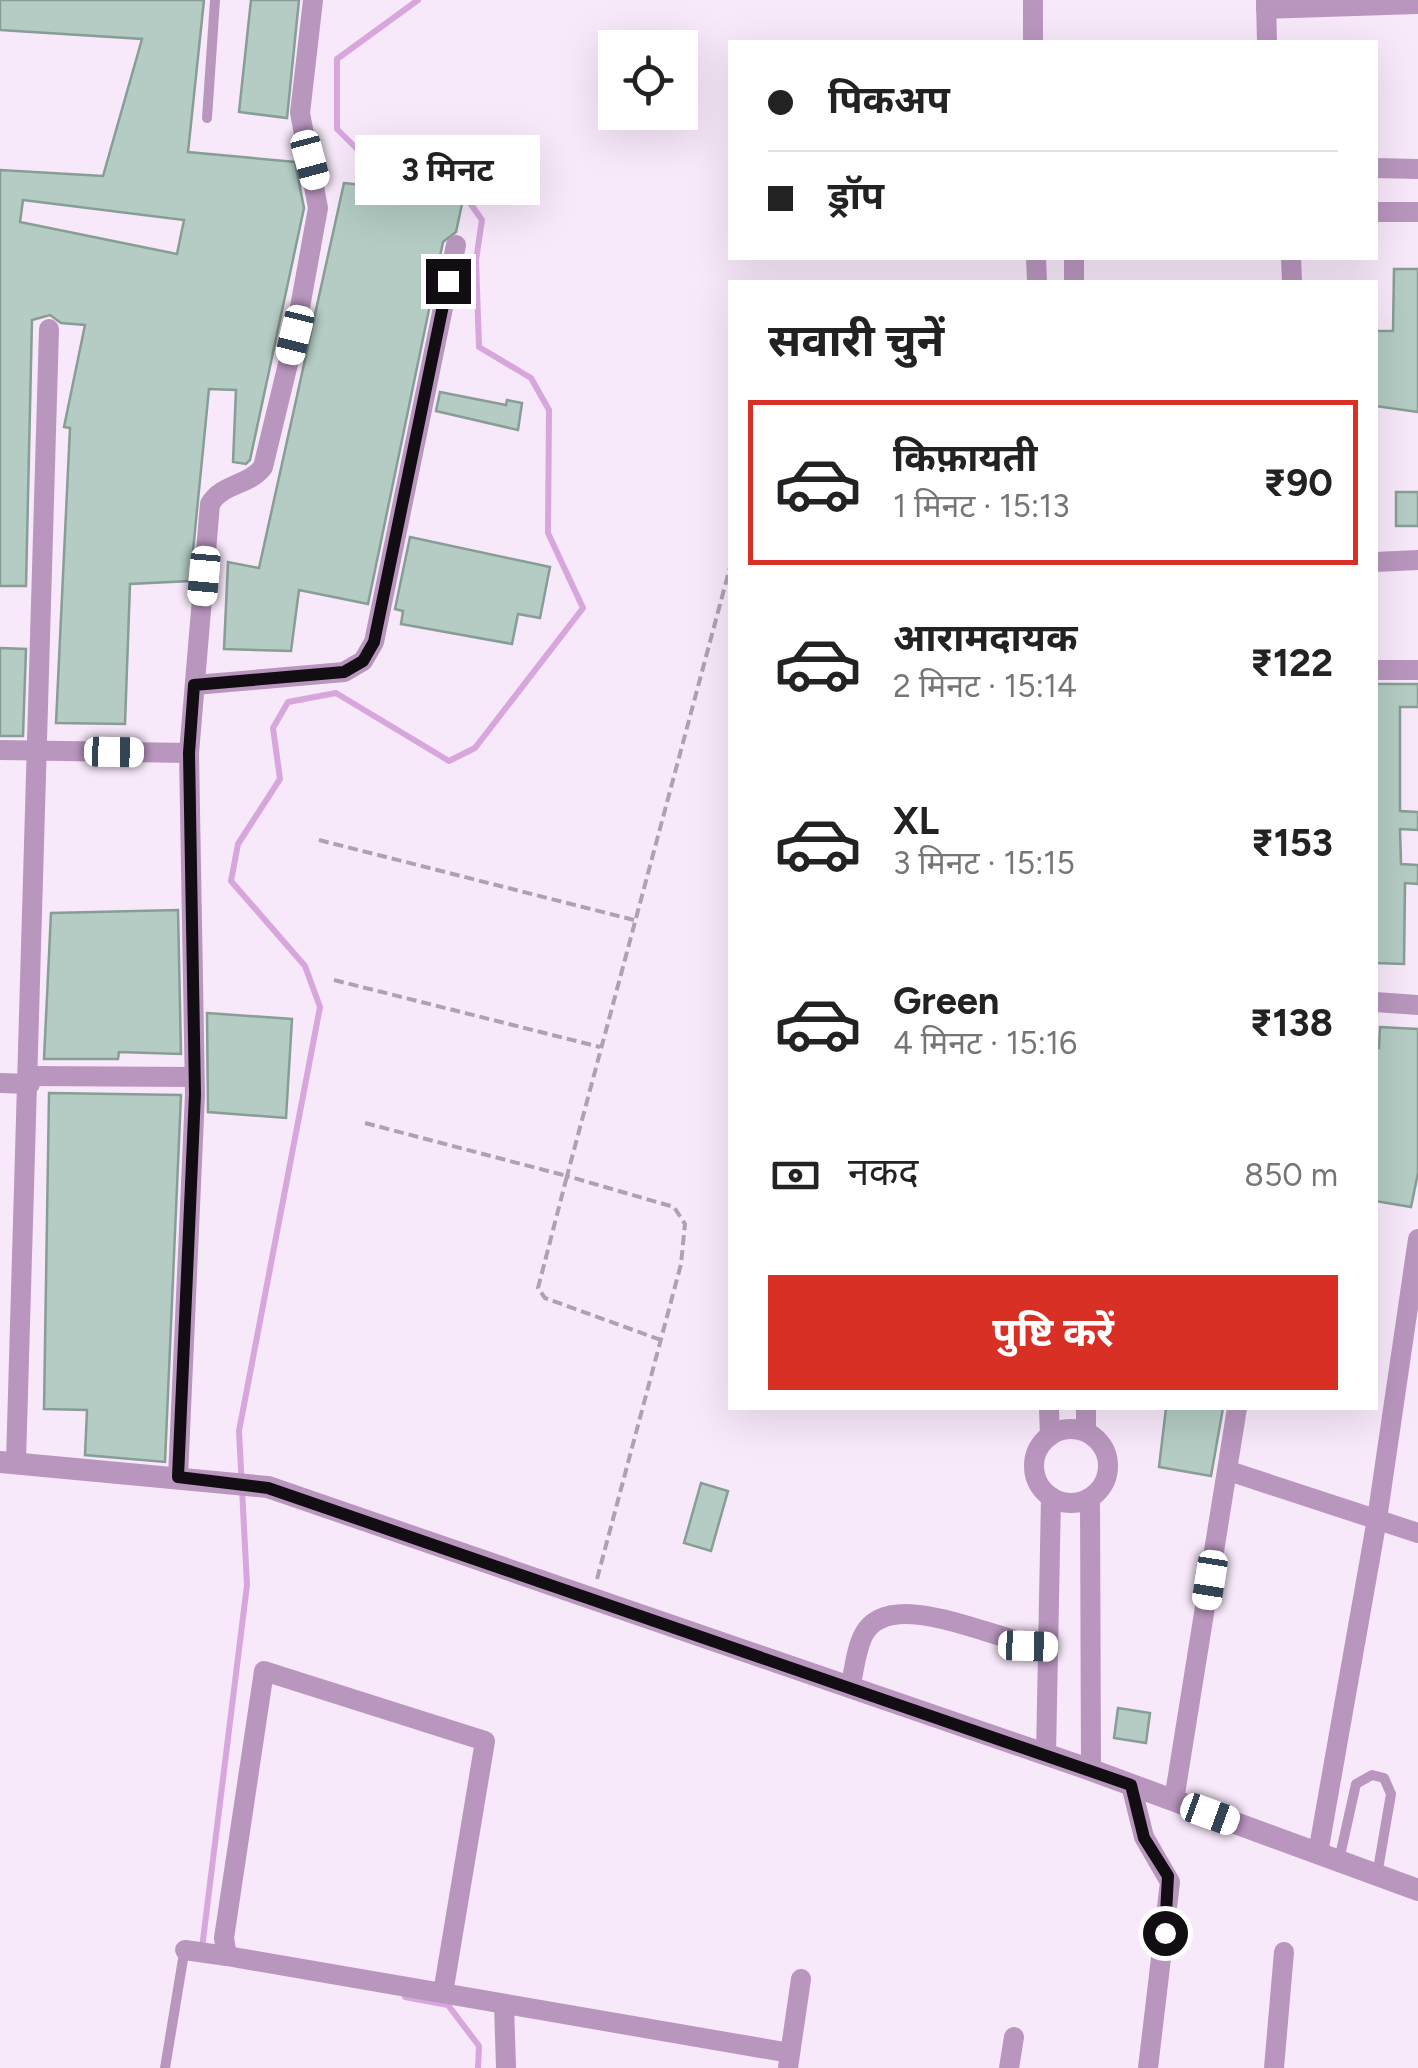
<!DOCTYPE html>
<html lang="hi">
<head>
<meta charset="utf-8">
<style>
  :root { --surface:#fff; --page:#f2f2f2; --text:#222; --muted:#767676; --line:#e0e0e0; --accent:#d93025 }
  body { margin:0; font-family:Figtree,"Noto Sans Devanagari",sans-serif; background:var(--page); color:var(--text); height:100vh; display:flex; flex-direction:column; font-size:38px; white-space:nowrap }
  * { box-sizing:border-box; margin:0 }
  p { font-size:32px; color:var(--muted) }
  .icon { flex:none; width:55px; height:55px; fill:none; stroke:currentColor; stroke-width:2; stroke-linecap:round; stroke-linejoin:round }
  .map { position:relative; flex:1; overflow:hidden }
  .drawer { position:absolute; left:728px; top:280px; width:650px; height:1130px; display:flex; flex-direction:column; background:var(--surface); border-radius:0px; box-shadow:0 10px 40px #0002 }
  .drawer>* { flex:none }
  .banner { position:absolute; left:728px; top:40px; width:650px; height:220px; border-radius:0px; box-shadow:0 10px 40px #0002; display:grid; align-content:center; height:220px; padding:0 40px; background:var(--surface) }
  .buttons { position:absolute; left:598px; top:30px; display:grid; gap:20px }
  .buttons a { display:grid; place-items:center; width:100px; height:100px; border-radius:0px; background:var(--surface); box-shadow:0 10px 40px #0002; font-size:50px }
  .end { position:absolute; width:45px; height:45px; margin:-22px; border:12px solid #120d12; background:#fff; box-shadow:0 0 0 5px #fff }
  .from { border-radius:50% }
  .bubble { position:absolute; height:70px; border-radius:0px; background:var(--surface); box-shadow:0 10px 40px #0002; font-size:32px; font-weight:700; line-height:70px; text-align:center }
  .car { position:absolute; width:30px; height:60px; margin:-30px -15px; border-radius:12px; box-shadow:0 0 8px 2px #0007; background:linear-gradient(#fff 24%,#345 0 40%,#fff 0 76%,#345 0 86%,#fff 0) }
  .banner b { display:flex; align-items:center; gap:35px; height:95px; font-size:38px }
  .banner b+b { border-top:2px solid var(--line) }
  .banner i { width:25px; height:25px; background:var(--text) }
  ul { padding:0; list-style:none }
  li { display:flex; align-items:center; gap:30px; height:165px; margin:0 20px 15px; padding:0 20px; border:5px solid transparent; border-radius:0px }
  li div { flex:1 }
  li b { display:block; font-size:38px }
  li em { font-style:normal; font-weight:700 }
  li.on { border-color:var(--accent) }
  li>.icon { width:90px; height:90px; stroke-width:1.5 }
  h2 { padding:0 40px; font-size:45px; line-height:120px }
  .pay { display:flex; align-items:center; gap:25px; height:110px; padding:0 40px; font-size:38px }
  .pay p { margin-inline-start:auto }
  .button { display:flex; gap:20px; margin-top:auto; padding:20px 40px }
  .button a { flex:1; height:115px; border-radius:0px; background:var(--accent); color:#fff; font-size:40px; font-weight:700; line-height:115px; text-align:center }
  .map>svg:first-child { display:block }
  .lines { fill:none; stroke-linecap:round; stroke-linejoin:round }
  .stream { stroke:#d6a6dc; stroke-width:6 }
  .building { fill:#b4ccc4; stroke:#879d96; stroke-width:2.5; fill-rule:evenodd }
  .path { stroke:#aea2af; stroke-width:4; stroke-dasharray:10 5; stroke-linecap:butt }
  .service { stroke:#b996be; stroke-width:10 }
  .minor { stroke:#b996be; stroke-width:20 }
  .tertiary { stroke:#b996be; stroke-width:22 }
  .route { stroke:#120d12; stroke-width:12 }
</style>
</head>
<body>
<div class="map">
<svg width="1418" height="2068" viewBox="0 0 1418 2068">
  <rect width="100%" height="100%" fill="#f8e9fa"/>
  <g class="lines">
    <g class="stream">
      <path d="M202,1948L247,1585L239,1431L320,1007L305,966L231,881L238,844L280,779L273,728L288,702L336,693L449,761L475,748L583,608L548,533L549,410L531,378L479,347L476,260L482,220L449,173L358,150L337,129V59L418,0"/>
      <path d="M405,1997L448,2005L479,2046L478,2068"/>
    </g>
  </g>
  <g class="building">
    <path d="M0,0H204L188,152L295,162L304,208L250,460L246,464L233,462L236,390L209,389L190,581L130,584L125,724L56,723L70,428L64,427L85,325L61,323L50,315L32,320L26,586H0V170L103,176L142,39L0,30ZM23,200L184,220L177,254L20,222Z"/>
    <path d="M251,0H299L287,118L239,112Z"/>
    <path d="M344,183L407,190L462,204L456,232L443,242L368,604L299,590L291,651L224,649L228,562L259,568Z"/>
    <path d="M1394,269H1418V412L1375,406V331H1393Z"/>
    <path d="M440,392L506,405L507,400L522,403L518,430L436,411Z"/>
    <rect x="1396" y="492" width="22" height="34"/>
    <path d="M410,537L550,567L540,618L518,614L512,644L401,624L403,611L395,609Z"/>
    <path d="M0,648L26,649L23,736H0Z"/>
    <path d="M1375,684H1418V707H1400V811L1418,812V830L1400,829L1401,864L1418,865V884L1405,883L1404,964L1375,963Z"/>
    <path d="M178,910L181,1054L119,1052L118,1059H44L51,913Z"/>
    <path d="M207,1013L292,1019L286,1118L208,1112Z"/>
    <path d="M1380,1027L1418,1029V1173L1411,1207L1375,1201V1048H1379Z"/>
    <path d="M49,1093L181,1095L165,1462L85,1455L87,1410L44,1409Z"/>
    <path d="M1166,1408H1223L1211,1476L1159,1467Z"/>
    <path d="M701,1483L728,1491L711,1551L684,1543Z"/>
    <path d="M1118,1708L1150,1713L1146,1743L1114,1738Z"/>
  </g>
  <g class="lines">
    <g class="path">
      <path d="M319,840L634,920"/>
      <path d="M334,980L600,1047"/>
      <path d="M365,1123L567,1176L538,1288L545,1298L661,1340"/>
      <path d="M597,1579L681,1264L685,1224L674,1207L567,1176L730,567"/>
    </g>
    <g class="service">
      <path d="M207,118L215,0"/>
      <path d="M1339,1860L1356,1784L1372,1775L1384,1778L1391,1794L1377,1875"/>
      <path d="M165,2068L183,1959"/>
    </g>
    <g class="minor">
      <path d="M1033,0V42"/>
      <path d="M1266,0L1267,42"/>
      <path d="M1266,9L1418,4"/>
      <path d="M1375,168L1418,169"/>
      <path d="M1375,212H1418"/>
      <path d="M1036,258L1037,282"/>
      <path d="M1074,258V282"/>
      <path d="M1291,258L1292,282"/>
      <path d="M1375,562L1418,560"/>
      <path d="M1375,670H1418"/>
      <path d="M195,685L344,672L363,661L374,642L456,245"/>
      <path d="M0,750L189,753L210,504C222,483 249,486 263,467L295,335L318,208L300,113L313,0"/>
      <path d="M1375,1002L1418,1005"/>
      <path d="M30,1076L194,1077"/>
      <path d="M0,1083L30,1084"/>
      <path d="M1049,1408L1050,1436"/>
      <path d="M1086,1408V1432"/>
      <circle cx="1071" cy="1466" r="37"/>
      <path d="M16,1462L49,329"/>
      <path d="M1229,1471L1418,1533"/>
      <path d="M178,1477L195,1094L189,753"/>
      <path d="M1090,1498L1091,1770"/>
      <path d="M850,1688C854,1672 856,1648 864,1634C892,1583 1005,1646 1048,1647"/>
      <path d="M1046,1755L1051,1497"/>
      <path d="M1131,1785L1144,1837L1170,1882L1148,2068"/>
      <path d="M1174,1800L1237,1408"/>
      <path d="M1318,1853L1377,1519L1418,1239"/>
      <path d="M185,1950L227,1956"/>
      <path d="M443,1993L485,1741L264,1671L224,1938L227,1956L790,2053"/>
      <path d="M504,2004L506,2068"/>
      <path d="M788,2068L801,1979"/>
      <path d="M1009,2068L1014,2037"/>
      <path d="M1274,2068L1284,1952"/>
    </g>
    <path class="tertiary" d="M0,1462L268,1487L1091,1770L1418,1890"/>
  </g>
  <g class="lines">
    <path class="route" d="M448,281L374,642L363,661L344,672L194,685L189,753L195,1094L178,1477L268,1488L1131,1785L1144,1838L1168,1876L1165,1933"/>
  </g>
</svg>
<div class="buttons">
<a><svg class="icon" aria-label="locate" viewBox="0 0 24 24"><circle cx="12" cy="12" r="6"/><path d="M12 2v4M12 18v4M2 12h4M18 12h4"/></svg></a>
</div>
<i class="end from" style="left:1165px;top:1933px"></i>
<i class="end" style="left:448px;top:281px"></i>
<div class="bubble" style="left:355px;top:135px;width:185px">3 मिनट</div>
<i class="car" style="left:310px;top:160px;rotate:165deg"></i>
<i class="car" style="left:295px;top:335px;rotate:194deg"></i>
<i class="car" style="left:204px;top:576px;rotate:185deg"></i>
<i class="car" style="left:114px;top:752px;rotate:91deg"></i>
<i class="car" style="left:1210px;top:1580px;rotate:189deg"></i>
<i class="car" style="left:1028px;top:1646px;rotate:92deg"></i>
<i class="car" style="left:1210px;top:1814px;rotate:110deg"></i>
<div class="banner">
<b><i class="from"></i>पिकअप</b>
<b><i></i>ड्रॉप</b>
</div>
<section class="drawer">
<h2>सवारी चुनें</h2>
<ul>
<li class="on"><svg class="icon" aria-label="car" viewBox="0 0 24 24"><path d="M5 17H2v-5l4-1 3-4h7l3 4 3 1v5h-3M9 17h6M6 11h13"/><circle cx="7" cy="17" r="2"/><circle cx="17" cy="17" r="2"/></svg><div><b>किफ़ायती</b><p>1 मिनट · 15:13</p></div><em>₹90</em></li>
<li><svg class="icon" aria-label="car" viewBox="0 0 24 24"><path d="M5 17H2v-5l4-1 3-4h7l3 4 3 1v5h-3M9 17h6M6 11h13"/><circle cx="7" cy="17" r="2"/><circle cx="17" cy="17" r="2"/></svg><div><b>आरामदायक</b><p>2 मिनट · 15:14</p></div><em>₹122</em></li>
<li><svg class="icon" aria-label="car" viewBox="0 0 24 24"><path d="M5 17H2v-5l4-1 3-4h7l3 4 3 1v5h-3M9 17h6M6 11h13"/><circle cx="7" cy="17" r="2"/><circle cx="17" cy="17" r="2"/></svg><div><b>XL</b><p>3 मिनट · 15:15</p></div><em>₹153</em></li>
<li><svg class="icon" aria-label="car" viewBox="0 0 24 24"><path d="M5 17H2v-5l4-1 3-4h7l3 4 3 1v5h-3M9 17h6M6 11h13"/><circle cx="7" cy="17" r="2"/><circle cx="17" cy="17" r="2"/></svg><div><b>Green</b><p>4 मिनट · 15:16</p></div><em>₹138</em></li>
</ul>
<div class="pay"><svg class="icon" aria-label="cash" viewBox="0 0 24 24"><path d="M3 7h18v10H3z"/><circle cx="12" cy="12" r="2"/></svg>नकद<p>850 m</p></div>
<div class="button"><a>पुष्टि करें</a></div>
</section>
</div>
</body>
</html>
